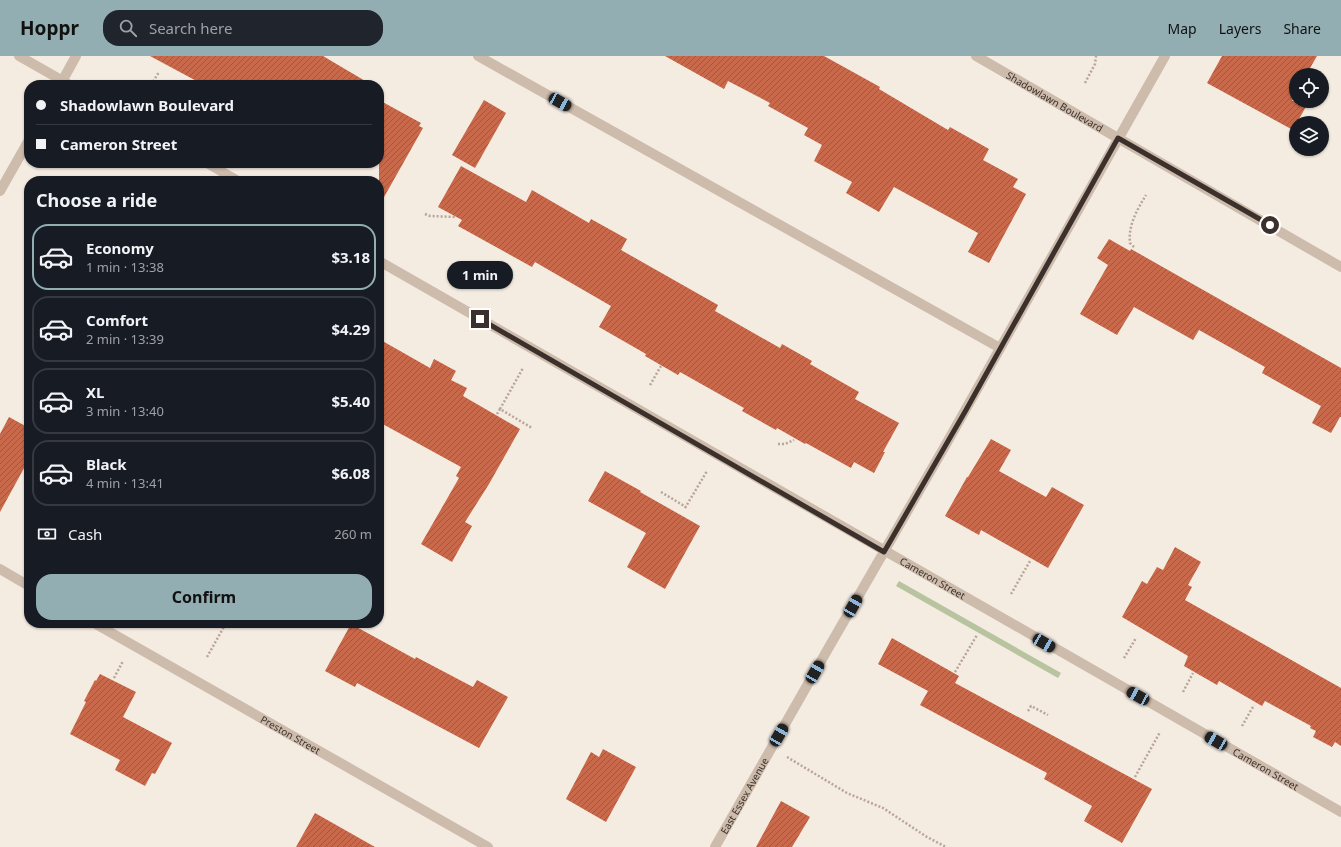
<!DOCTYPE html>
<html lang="en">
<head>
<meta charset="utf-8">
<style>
  :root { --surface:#171b24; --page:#20242c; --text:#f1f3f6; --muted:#9ea1a6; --line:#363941; --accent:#92aeb2 }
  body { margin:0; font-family:"Noto Sans",sans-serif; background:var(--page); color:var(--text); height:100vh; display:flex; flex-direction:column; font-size:15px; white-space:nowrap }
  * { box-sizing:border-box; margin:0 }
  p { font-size:13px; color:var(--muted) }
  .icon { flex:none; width:22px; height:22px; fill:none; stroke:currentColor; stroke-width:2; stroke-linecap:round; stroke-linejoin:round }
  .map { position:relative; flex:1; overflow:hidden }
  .drawer { position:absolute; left:24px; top:120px; width:360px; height:452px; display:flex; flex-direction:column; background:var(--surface); border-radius:16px; box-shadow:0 1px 3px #0004 }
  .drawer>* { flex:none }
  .banner { position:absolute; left:24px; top:24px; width:360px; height:88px; border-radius:16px; box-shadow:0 1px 3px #0004; display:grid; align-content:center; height:88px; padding:0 12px; background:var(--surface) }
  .buttons { position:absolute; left:1289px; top:12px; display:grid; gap:8px }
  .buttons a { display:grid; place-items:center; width:40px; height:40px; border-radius:50%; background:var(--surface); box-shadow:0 1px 3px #0004; font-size:20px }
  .end { position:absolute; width:18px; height:18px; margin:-9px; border:5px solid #3b302b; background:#fff; box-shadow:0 0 0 2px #fff }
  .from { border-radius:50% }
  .bubble { position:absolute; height:28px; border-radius:14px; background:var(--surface); box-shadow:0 1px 3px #0004; font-size:13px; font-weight:700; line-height:28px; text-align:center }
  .car { position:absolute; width:12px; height:24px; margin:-12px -6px; border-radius:5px; box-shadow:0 0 3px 1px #0007; background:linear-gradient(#222 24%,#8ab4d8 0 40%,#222 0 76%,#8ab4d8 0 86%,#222 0) }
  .banner b { display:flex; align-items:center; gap:14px; height:38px; font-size:15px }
  .banner b+b { border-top:1px solid var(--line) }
  .banner i { width:10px; height:10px; background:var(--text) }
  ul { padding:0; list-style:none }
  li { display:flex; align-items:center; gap:12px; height:66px; margin:0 8px 6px; padding:0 4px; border:2px solid var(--line); border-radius:16px }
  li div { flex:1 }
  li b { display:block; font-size:15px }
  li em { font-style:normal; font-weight:700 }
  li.on { border-color:var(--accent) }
  li>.icon { width:36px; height:36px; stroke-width:1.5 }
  h2 { padding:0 12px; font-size:18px; line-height:48px }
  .pay { display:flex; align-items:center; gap:10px; height:44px; padding:0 12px; font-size:15px }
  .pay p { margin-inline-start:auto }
  .action { display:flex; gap:8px; margin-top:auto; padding:8px 12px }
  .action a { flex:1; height:46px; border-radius:16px; background:var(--accent); color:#111; font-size:16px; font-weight:700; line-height:46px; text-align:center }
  header { display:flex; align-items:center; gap:24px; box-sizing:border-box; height:56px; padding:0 20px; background:var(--accent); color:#111 }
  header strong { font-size:19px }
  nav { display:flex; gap:22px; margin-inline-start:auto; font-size:14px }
  .search { width:280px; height:36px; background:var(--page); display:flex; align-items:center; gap:10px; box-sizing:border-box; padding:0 14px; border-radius:16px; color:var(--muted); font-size:15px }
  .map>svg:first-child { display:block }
  .grass { fill:#b8c4a0 }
  .building { fill:url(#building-hatch) }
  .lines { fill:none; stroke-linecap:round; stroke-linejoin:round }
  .path { stroke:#b9a596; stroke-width:2.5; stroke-dasharray:2 2; stroke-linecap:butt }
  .lane { stroke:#cdbbac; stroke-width:10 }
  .street { stroke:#cdbbac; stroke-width:10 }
  .route { stroke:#3b302b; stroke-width:5 }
  .labels { text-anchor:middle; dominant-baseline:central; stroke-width:3; stroke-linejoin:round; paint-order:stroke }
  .street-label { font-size:10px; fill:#3b302b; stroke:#fbf5ee }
</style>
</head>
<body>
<header>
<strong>Hoppr</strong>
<div class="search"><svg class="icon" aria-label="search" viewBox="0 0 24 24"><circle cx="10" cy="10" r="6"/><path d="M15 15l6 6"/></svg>Search here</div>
<nav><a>Map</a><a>Layers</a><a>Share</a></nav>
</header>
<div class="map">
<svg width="1341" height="791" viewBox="0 0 1341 791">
  <defs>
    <pattern id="building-hatch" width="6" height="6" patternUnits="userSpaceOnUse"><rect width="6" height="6" fill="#c8694b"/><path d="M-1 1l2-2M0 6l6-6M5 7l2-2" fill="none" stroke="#a4573f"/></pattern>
  </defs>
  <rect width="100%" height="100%" fill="#f4ebe1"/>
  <path class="grass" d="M899,525L1061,617L1058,622L896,530Z"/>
  <g class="building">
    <path d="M150,0H323L372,29H204Z"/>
    <path d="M665,0H824L880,31L879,33L948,74L950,71L989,93L983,104L1018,123L1013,131L1026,138L989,207L968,196L978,177L894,131L879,156L846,137L852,126L814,105L822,89L804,79L808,72L768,50L770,47L728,25L724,33Z"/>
    <path d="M1222,0H1317L1306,19H1296V37L1292,45H1309L1293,74L1207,27Z"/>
    <path d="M379,44L421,67L419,70L423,72L379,150Z"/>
    <path d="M484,44L506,57L475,112L452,99Z"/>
    <path d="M461,110L526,146L532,134L589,167L591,163L627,183L621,194L718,249L715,255L780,292L782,288L812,305L810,308L859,336L855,343L899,367L883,396H885L874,417L854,406L851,412L806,387L805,388L777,372L776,374L742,355L744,352L680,316L678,319L645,300L646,298L599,271L611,250L535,206L532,211L458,170L462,164L438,151Z"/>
    <path d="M1109,183L1130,195L1131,193L1341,312V361H1340L1331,377L1312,367L1321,350L1262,317L1265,311L1199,274L1193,284L1134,251L1117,279L1080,258L1108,209L1097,202Z"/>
    <path d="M379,283L430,312L434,303L456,315L451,324L467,332L463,340L520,373L489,428L465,466L472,470L452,506L421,488L459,422L456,420L461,411L379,366Z"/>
    <path d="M9,361L29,372V403L0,456V378Z"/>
    <path d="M991,383L1011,394L999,415L1046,441L1052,431L1084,449L1048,512L981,474L979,479L945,460L967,421H968Z"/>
    <path d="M605,415L641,435L640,436L700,470L665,533L627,511L646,477L588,445Z"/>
    <path d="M1175,491L1201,506L1188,529L1192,531L1185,544L1341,632V690L1335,686L1332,691L1313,681L1316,675L1310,672L1311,670L1265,645L1262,650L1219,625L1217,629L1184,610L1188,600L1122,561L1142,525L1147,528L1157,511L1163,514Z"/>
    <path d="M351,568L415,603L416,601L473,631L477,624L508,641L479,692L357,627L355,631L325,615Z"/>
    <path d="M892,582L959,620L955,627L1152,733L1122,787L1084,765L1092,750L1044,723L1047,717L920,649L928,635L878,608Z"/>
    <path d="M100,618L136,636L123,661L172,687L155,718L152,717L145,730L115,714L120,704L70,678L86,646L84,645L95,624L96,625Z"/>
    <path d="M603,693L636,711L606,766L566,743L591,696L599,701Z"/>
    <path d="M781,745L810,761L792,791H756Z"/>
    <path d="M315,757L375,791H296Z"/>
  </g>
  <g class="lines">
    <g class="path">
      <path d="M1085,27L1095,8L1096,0"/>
      <path d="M151,29L159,16"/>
      <path d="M425,158L430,160L456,161"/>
      <path d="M1134,191L1130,187C1128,169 1137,154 1146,139"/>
      <path d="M650,329L661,310"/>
      <path d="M500,353L523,312"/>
      <path d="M497,358L500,353L532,372"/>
      <path d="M778,388H785L794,384"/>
      <path d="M661,436L686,451"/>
      <path d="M685,452L707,415"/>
      <path d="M1011,538L1030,505"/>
      <path d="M207,601L226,567"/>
      <path d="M1124,602L1136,582"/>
      <path d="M955,616L977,579"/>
      <path d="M114,622L123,605"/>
      <path d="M1183,636L1193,617"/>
      <path d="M1028,655L1031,650L1048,659"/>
      <path d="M1242,670L1254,649"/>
      <path d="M787,701L847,737L883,752L927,781L946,791"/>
      <path d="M1135,721L1160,676"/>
    </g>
    <path class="lane" d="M478,0L1000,292"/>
    <g class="street">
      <path d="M19,0L70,29"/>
      <path id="s1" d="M976,0L1341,211"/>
      <path d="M60,29L76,0"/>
      <path d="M207,107L238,125"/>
      <path d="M0,135L29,84"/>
      <path id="s2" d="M379,205L1341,756"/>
      <path d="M0,513L29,530"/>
      <path id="s3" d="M94,567L488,791"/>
      <path id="s4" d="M715,791L829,591L945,390L1165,0"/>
    </g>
  </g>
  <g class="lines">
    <path class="route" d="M480,263L884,496L966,354L1118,82L1270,169"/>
  </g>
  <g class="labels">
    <g class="street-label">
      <text stroke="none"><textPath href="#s1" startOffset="91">Shadowlawn Boulevard</textPath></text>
      <text stroke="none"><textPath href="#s2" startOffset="638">Cameron Street</textPath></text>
      <text stroke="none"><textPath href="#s3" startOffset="226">Preston Street</textPath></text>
      <text stroke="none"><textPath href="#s2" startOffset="1022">Cameron Street</textPath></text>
      <text stroke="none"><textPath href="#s4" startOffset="59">East Essex Avenue</textPath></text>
    </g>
  </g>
</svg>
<div class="buttons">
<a><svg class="icon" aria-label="locate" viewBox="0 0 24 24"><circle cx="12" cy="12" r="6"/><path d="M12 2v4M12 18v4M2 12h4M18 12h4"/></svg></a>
<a><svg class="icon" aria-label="layers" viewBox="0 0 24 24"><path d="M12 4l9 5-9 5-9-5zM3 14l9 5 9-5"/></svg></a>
</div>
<i class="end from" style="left:1270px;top:169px"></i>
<i class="end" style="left:480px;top:263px"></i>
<div class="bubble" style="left:447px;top:205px;width:66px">1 min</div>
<i class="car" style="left:560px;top:46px;rotate:119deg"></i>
<i class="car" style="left:853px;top:550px;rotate:30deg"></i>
<i class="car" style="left:1044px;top:587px;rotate:120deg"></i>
<i class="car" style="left:815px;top:616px;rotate:30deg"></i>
<i class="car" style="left:1138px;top:640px;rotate:299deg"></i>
<i class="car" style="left:779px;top:679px;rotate:30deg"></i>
<i class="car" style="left:1216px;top:685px;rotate:300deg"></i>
<div class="banner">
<b><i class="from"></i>Shadowlawn Boulevard</b>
<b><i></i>Cameron Street</b>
</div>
<section class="drawer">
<h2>Choose a ride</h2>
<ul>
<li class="on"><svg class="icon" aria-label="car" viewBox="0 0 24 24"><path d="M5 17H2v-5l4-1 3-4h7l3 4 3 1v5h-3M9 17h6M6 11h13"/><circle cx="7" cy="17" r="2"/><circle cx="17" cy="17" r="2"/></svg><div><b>Economy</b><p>1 min · 13:38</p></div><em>$3.18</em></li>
<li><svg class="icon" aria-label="car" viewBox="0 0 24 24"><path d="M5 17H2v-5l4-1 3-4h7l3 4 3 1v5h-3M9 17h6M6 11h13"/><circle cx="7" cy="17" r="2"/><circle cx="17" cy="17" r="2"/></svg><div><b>Comfort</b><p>2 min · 13:39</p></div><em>$4.29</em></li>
<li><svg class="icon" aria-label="car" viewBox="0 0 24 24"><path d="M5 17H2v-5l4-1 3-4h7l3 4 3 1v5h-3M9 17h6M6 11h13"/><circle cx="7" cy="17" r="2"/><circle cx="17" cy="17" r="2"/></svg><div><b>XL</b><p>3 min · 13:40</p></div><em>$5.40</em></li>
<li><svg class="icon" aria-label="car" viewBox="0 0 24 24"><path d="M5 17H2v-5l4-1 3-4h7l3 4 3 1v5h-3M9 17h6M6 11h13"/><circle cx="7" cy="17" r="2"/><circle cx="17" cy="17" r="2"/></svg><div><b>Black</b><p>4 min · 13:41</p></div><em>$6.08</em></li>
</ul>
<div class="pay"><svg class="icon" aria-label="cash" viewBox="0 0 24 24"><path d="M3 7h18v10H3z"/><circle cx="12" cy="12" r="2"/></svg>Cash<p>260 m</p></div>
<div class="action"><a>Confirm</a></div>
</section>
</div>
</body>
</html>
